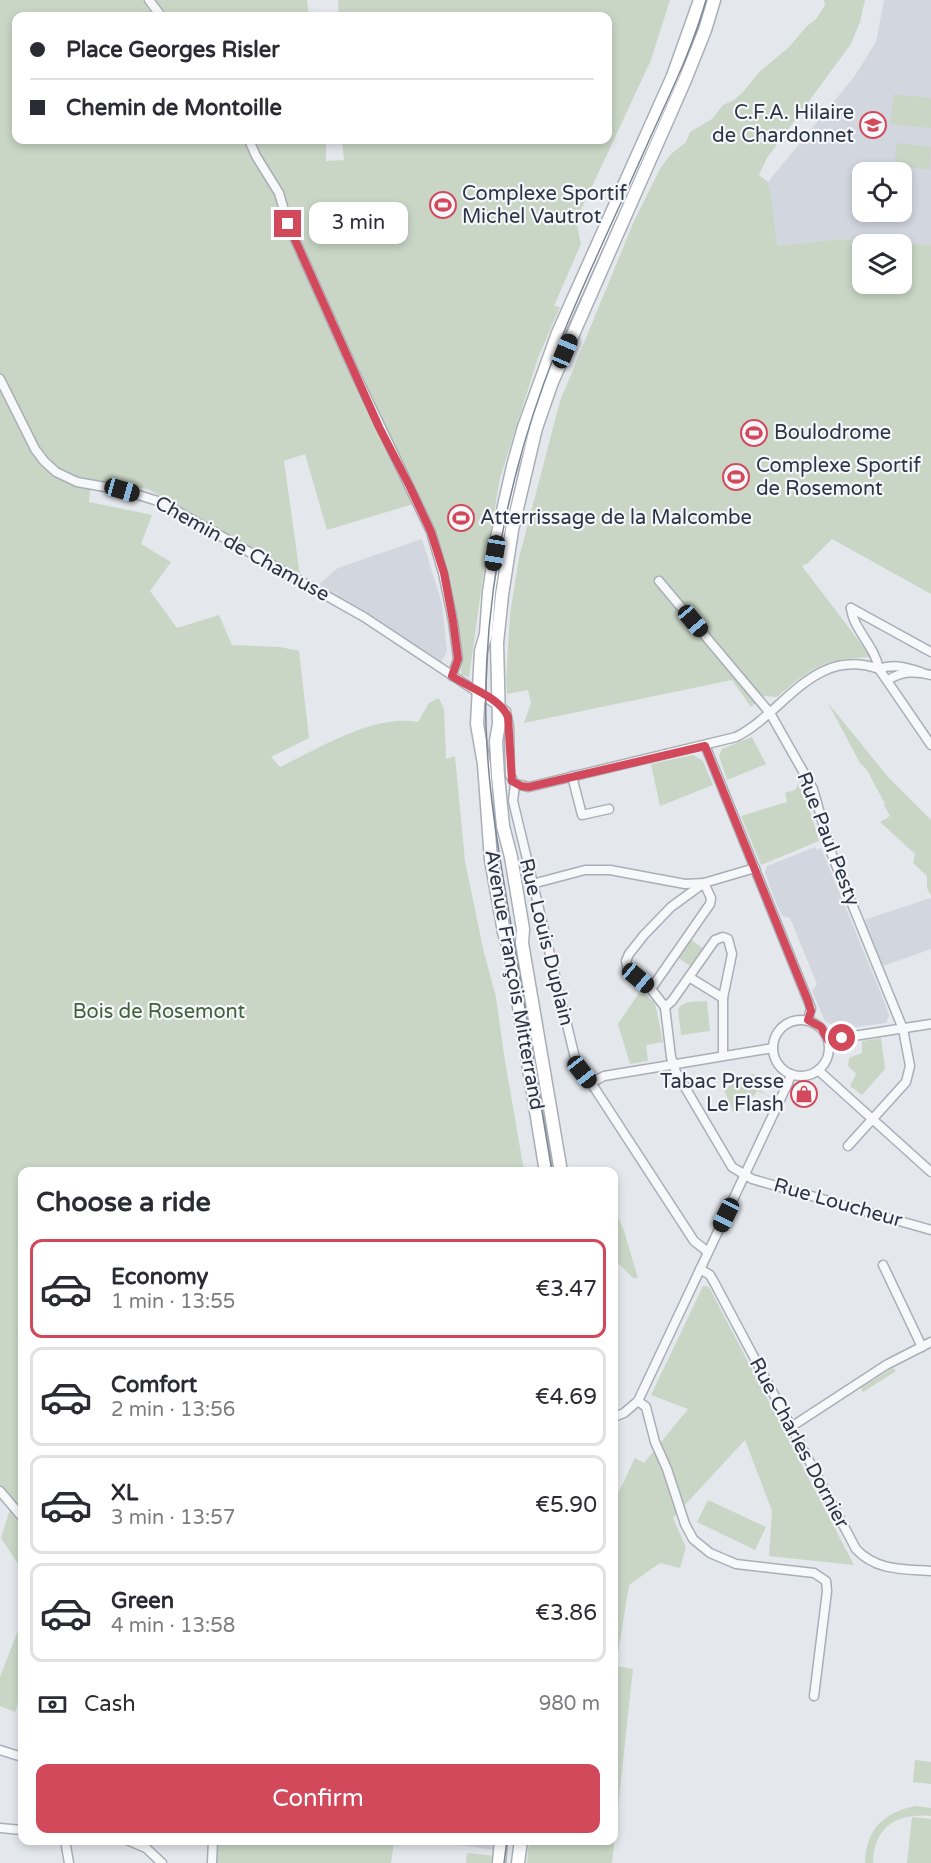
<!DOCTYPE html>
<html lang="en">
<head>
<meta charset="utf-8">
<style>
  :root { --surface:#fff; --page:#f7f7f7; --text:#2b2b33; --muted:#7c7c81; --line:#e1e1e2; --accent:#d1495b }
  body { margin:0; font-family:"Varela Round",sans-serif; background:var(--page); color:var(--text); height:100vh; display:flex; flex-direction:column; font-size:22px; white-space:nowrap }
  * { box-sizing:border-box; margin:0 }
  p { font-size:20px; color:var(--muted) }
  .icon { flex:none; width:33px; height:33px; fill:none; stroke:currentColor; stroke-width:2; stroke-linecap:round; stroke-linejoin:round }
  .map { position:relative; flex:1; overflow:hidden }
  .drawer { position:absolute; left:18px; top:1167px; width:600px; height:678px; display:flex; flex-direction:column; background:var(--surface); border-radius:12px; box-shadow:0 3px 9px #0003 }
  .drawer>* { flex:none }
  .top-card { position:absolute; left:12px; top:12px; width:600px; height:132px; border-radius:12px; box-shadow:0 3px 9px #0003; display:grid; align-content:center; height:132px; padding:0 18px; background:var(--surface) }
  .controls { position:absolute; left:852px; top:162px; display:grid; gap:12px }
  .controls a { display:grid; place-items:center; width:60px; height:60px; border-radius:12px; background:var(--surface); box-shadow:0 3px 9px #0003; font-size:30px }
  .end { position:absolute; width:27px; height:27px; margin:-14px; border:8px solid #d1495b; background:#fff; box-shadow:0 0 0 3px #fff }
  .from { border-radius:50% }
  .bubble { position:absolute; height:42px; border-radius:12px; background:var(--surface); box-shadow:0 3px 9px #0003; font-size:20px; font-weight:600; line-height:42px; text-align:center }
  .car { position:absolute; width:18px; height:36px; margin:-18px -9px; border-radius:8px; box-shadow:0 0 4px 2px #0007; background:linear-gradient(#222 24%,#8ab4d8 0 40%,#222 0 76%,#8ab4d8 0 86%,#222 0) }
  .top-card b { display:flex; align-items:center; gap:21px; height:57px; font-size:22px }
  .top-card b+b { border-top:2px solid var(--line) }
  .top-card i { width:15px; height:15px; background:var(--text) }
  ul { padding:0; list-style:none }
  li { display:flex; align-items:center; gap:18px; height:99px; margin:0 12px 9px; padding:0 6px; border:3px solid var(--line); border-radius:12px }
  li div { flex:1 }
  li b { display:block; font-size:22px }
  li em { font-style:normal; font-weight:600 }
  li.active { border-color:var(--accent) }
  li>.icon { width:54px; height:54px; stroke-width:1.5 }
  h2 { padding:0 18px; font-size:27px; line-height:72px }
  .pay { display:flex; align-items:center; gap:15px; height:66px; padding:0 18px; font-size:22px }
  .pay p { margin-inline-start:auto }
  .primary-button { display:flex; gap:12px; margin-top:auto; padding:12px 18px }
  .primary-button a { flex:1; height:69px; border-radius:12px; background:var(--accent); color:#fff; font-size:24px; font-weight:600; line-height:69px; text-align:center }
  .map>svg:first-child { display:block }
  .built { fill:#d2d6de; fill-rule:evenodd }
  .green { fill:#c9d6c5; fill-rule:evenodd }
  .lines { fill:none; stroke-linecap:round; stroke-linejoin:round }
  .street-casing { stroke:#a9aeb7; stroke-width:11 }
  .secondary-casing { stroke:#a9aeb7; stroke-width:15 }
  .street { stroke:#f7f8fa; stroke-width:8 }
  .secondary { stroke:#fff; stroke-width:12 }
  .tram { stroke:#7d8696; stroke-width:1.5 }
  .route { stroke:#d1495b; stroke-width:8 }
  .labels { text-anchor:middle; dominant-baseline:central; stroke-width:4.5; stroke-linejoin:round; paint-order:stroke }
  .poi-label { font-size:20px; fill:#2b3445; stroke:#f4f6f9; text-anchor:start }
  .street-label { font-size:20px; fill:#2b3445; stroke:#f4f6f9 }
  .park-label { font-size:20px; fill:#3f6138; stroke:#f4f6f9 }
</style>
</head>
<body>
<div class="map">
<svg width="931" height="1863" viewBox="0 0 931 1863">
  <rect width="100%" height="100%" fill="#e4e7ec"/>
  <g class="built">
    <path d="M884,0H931V245L838,239L777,246L772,200L768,182L854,77L876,42ZM862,172H902V212H862Z"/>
    <path d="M422,539L442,604L447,651L440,664L319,584L338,568Z"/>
    <path d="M815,847L817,850L821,848L882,996L889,1015L886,1023L842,1029L825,1021L812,991L817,984L790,918L782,916L773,895L765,872L767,866Z"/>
    <path d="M931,898V949L883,966L864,920Z"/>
    <path d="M439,1840L495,1841L494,1850L439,1842Z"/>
  </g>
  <g class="green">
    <path d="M0,0H307L309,16H16V140H300L301,142L326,140V161L344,160L342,140H608V16H339L338,0H670L651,60L576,221L581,244L554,306L560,307L538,358L500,478L483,577L469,677L461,675C464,619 439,554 420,502L327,530L305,454L284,461L300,576L148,489L91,481L89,502L152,515L141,544L171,562L150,591L177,628L219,615L232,645L280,647L299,651L309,738L271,757L280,767C320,748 373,714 418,722L429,703L439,698L444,709L446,759L455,756L465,861L484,953L496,997L504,1055L524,1171L22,1172V1570L1,1538L10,1509L0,1500Z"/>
    <path d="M824,0H865L860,22L851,44L767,158L759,175L768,182L772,200L777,246L838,239L931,245V594L832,539L808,563L802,566L871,657C822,659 814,666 777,697L764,696L751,707L732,680L524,723L531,703L528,690L507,694L506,680L510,614L519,558L560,401L634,221L661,167L671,154L686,142L690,132L712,119L723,105L734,100L743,92L759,72L788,48L807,26L816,19L825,5ZM862,244H902V284H862Z"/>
    <path d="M894,94L931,98V128L890,124Z"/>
    <path d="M897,143L931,147L930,170L894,165Z"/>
    <path d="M828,703L889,778L931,820V896L927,888V876L913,863L915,854L880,822L890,816L884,805L885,804L867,770L860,763Z"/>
    <path d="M752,737L766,764L727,780L719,756L722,749Z"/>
    <path d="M693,755L703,761L713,785L660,806L651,764Z"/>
    <path d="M801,781L819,841L761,865L741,816L787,802L785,793L795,790Z"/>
    <path d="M690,939L704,949L692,967L677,957Z"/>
    <path d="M641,990L655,1003L663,1042L646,1045L648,1061L630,1064L618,1024Z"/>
    <path d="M707,1001L710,1031L681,1035L678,1009C684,1000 697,1002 707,1001Z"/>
    <path d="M881,1038L885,1069L862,1095L850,1086L856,1074L848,1066L849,1058L862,1053V1041Z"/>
    <path d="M754,1074L764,1085L761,1091L770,1097L758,1091L741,1108L733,1112L724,1090L746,1075Z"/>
    <path d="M614,1207L624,1231L638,1278H633L614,1259Z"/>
    <path d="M703,1286L709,1287L854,1565L769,1556L772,1511L745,1440L673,1518L686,1547L680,1568L660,1563L629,1585L616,1666L633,1669L612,1863H527L529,1841L614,1840V1502L635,1458L644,1463L688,1409L651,1395Z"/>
    <path d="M893,1368L896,1371L863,1392L861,1388Z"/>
    <path d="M708,1500L766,1527L755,1550L697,1522Z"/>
    <path d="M22,1620V1691L15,1712L0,1706V1677Z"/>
    <path d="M915,1760L931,1762V1784L913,1782Z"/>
    <path d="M916,1806L931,1808V1816C897,1813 874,1826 873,1863H865C866,1829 884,1812 916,1806Z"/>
    <path d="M912,1817L931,1819V1863H907Z"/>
    <path d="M217,1841H394L391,1863H214Z"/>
    <path d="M467,1853L495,1856L494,1863H466Z"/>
  </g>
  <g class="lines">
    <defs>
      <g id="street">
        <path d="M149,0L161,16"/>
        <path d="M249,140L256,156L279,193L288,224L354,371L431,532L443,573L453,621L458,659L452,676"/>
        <path d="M0,379L35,449L44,461L56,472L77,482L122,490L161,502L364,617L506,711L509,727L510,775L515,784L513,801L575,1058L694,1241L708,1252"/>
        <path d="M659,581L770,713L813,789L832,855L903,1029L910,1066L906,1082L848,1146"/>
        <path d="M851,608C853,629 875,646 879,669C894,663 907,668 921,672"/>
        <path d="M851,608L931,652"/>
        <path d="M888,680C902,671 915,671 931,675"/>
        <path d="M705,745L811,1008L808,1020"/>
        <path d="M572,776L582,815L609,809"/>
        <path d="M515,784L529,787L736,737C785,712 814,646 879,669L931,745"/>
        <path d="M532,884L585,870H610L685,884L704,883L755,868"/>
        <path d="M689,977L723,998"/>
        <path d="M651,989L710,904L711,898L704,883L671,907L644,935L629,954L626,961L628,970L651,989L665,1007L671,1057L676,1072L732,1167L752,1179L931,1230"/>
        <path d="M665,1007L672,1001L715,940L723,937L728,939L732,954L723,998V1055"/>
        <circle cx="801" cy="1048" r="28"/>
        <path d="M828,1040L931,1024"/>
        <path d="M818,1070L931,1172"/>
        <path d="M591,1083L604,1076L773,1048"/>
        <path d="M883,1265L922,1347"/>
        <path d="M700,1269L710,1275L714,1282L856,1549C876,1571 904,1569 931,1571"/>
        <path d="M638,1401L646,1407L655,1442L667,1469L685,1524L693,1539L710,1553L736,1564L814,1573L826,1581L827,1591L814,1696"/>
        <path d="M614,1417L624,1413L638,1401L788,1083L791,1074"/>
        <path d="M791,1427L886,1365L931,1342"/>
        <path d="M0,1491L22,1517"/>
        <path d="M0,1750L22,1757"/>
        <path d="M0,1828L22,1830"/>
        <path d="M65,1840L69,1863"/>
        <path d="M127,1840L146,1848"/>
        <path d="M141,1840L146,1848L162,1863"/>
        <path d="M212,1863L213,1840"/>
      </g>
      <g id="secondary">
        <path d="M546,1172L510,952L504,932L491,860L484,764L477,724L481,651L486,634L489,592L498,533L513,466L524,427L558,333L673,76L700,0"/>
        <path d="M561,1172L522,943L523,929L511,857L503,826L498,776L496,741L499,724L497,643L502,595L512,530L536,428L552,382L685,80L705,30L714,0"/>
        <path d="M499,1863L501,1840"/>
        <path d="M518,1863L521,1840"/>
      </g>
    </defs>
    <use href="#street" class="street-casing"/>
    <use href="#secondary" class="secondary-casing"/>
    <use href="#street" class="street"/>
    <use href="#secondary" class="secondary"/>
    <g class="tram">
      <path d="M552,1172C539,1093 526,1015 513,936C501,866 488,796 486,724C483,609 505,491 544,383C575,299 615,218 651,136C671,92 693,47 706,0"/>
      <path d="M504,1863L507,1840"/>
    </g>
  </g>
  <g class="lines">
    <path class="route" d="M288,224L379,427L410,487L431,532L444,573L453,621L458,659L452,676C469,688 500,697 508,717L512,781L521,786L529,787L705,746L808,1001L811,1011L808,1020L821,1027L828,1040L842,1038"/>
  </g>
  <defs>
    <symbol id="university-ring" viewBox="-11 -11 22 22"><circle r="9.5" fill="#f4f6f9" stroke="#d1495b" stroke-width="1.5"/><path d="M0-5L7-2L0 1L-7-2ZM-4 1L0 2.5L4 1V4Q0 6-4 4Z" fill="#d1495b"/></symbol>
    <symbol id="stadium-ring" viewBox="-11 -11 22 22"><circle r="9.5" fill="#f4f6f9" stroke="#d1495b" stroke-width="1.5"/><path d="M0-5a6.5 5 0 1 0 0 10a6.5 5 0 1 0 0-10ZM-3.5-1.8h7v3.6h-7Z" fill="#d1495b"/></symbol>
    <symbol id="shop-ring" viewBox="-11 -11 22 22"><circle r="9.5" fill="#f4f6f9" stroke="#d1495b" stroke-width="1.5"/><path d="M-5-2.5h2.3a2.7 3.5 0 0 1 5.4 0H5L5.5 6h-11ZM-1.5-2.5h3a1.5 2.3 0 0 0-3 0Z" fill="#d1495b"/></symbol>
  </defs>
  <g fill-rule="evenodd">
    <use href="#university-ring" x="858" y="110" width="30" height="30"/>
    <use href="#stadium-ring" x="428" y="190" width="30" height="30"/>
    <use href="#stadium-ring" x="739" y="418" width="30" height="30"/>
    <use href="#stadium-ring" x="721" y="462" width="30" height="30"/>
    <use href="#stadium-ring" x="446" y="503" width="30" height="30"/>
    <use href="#shop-ring" x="789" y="1079" width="30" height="30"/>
  </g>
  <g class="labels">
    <g class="poi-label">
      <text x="854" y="113" text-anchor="end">C.F.A. Hilaire<tspan x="854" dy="23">de Chardonnet</tspan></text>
      <text x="462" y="194">Complexe Sportif<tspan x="462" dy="23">Michel Vautrot</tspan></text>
      <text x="774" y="433">Boulodrome</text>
      <text x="756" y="466">Complexe Sportif<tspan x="756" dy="23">de Rosemont</tspan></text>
      <text x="480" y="518">Atterrissage de la Malcombe</text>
      <text x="784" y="1082" text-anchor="end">Tabac Presse<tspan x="784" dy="23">Le Flash</tspan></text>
    </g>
    <g class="street-label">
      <text transform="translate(242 549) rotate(29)">Chemin de Chamuse</text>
      <text transform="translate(828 839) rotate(69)">Rue Paul Pesty</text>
      <text transform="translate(546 942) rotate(76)">Rue Louis Duplain</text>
      <text transform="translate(514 980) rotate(80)">Avenue François Mitterrand</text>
      <text transform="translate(838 1203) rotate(16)">Rue Loucheur</text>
      <text transform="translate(799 1443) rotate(62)">Rue Charles Dornier</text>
    </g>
    <g class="park-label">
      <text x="159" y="1012">Bois de Rosemont</text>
    </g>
  </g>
</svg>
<div class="controls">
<a><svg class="icon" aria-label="locate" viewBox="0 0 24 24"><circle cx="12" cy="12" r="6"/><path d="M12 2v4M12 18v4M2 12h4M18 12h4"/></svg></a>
<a><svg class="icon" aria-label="layers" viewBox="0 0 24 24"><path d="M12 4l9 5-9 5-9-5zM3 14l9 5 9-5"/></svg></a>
</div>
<i class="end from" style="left:842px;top:1038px"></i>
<i class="end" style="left:288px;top:224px"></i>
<div class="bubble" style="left:309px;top:202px;width:99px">3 min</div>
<i class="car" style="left:565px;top:351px;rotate:23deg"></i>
<i class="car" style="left:122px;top:490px;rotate:106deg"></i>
<i class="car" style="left:495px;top:553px;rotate:189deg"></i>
<i class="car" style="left:693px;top:621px;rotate:140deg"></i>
<i class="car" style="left:638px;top:978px;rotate:130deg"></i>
<i class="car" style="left:582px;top:1072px;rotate:142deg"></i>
<i class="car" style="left:726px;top:1215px;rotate:206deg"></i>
<div class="top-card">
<b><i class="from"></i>Place Georges Risler</b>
<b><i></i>Chemin de Montoille</b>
</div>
<section class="drawer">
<h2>Choose a ride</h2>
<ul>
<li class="active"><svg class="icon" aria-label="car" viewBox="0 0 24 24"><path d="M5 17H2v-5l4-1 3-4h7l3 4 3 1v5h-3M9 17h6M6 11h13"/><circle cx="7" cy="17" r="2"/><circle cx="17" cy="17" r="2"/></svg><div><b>Economy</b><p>1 min · 13:55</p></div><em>€3.47</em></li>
<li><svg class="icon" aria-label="car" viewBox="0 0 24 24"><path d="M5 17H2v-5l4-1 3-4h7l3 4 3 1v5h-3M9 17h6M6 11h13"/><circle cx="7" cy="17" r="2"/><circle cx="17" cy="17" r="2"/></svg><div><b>Comfort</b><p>2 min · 13:56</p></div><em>€4.69</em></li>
<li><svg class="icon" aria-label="car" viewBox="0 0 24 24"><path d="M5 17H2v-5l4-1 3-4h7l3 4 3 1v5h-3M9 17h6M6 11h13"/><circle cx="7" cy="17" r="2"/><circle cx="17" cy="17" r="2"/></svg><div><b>XL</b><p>3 min · 13:57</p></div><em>€5.90</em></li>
<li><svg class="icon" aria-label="car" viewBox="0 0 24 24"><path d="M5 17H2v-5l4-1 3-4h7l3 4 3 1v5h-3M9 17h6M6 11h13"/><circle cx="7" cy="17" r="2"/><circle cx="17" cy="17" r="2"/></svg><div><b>Green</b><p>4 min · 13:58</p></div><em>€3.86</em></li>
</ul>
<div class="pay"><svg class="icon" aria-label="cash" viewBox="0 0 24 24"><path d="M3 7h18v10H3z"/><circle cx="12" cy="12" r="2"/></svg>Cash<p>980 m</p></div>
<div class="primary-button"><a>Confirm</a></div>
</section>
</div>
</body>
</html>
